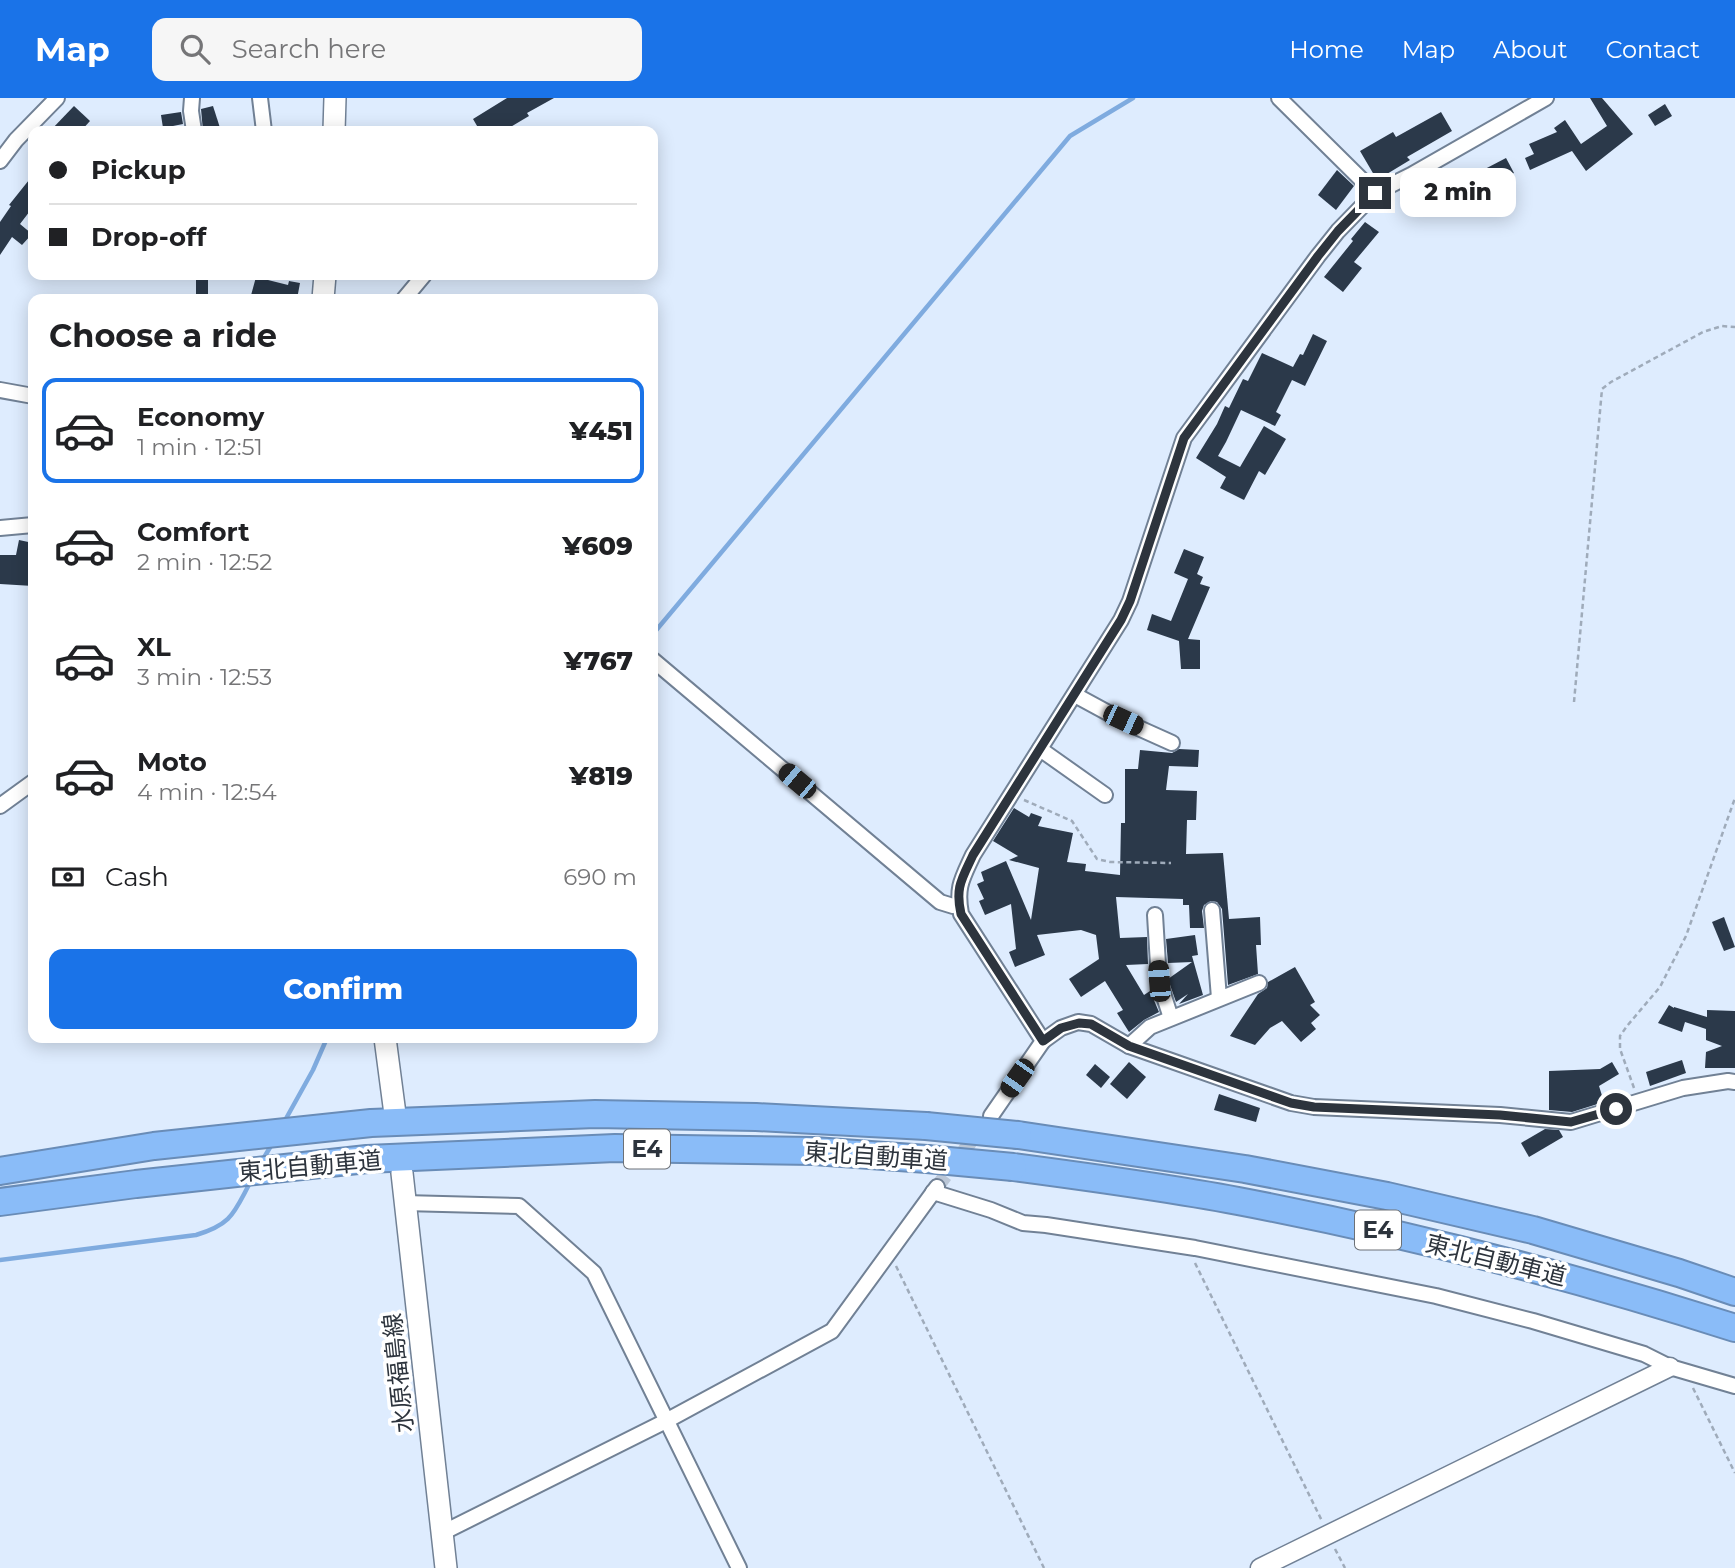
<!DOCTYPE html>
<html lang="en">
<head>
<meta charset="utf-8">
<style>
  :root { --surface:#fff; --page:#f6f6f6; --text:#202124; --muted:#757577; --line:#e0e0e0; --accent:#1a73e8 }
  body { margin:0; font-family:Montserrat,"Noto Sans JP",sans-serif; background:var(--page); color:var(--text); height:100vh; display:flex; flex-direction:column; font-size:26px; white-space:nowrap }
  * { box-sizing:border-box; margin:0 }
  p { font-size:23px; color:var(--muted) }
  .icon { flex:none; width:38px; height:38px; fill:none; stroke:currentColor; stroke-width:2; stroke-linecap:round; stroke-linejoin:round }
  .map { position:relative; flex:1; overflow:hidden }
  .panel { position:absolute; left:28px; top:196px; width:630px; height:749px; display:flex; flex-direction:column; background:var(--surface); border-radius:14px; box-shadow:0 4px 18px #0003 }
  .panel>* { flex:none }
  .guide { position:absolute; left:28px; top:28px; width:630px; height:154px; border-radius:14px; box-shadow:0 4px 18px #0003; display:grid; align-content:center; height:154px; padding:0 21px; background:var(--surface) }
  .end { position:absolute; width:32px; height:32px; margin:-16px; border:9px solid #2d343d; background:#fff; box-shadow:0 0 0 4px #fff }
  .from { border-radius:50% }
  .bubble { position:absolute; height:49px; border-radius:14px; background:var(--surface); box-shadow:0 4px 18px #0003; font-size:23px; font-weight:800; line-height:49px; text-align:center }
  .car { position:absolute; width:21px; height:42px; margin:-21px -10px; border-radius:9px; box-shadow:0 0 5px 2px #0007; background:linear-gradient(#222 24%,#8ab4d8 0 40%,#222 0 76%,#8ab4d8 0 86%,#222 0) }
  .guide b { display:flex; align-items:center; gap:24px; height:66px; font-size:26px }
  .guide b+b { border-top:2px solid var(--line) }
  .guide i { width:18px; height:18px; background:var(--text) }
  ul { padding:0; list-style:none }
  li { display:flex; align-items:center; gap:21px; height:105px; margin:0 14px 10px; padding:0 7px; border:4px solid transparent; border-radius:14px }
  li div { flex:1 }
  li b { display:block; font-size:26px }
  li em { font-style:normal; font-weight:800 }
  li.current { border-color:var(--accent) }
  li>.icon { width:63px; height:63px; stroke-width:1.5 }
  h2 { padding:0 21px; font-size:32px; line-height:84px }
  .pay { display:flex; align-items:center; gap:18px; height:77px; padding:0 21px; font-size:26px }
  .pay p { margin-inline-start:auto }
  .cta { display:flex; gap:14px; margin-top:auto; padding:14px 21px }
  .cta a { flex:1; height:80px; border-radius:14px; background:var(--accent); color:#fff; font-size:28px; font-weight:800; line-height:80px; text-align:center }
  header { display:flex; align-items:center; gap:42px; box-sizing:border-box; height:98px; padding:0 35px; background:var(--accent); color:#fff }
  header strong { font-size:33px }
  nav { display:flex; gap:38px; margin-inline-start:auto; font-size:24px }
  .search { width:490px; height:63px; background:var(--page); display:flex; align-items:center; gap:18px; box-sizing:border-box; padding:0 24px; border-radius:14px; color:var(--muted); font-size:26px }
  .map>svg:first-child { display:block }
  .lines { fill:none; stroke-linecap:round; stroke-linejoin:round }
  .stream { stroke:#7fabdf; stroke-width:4.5 }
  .building { fill:#2b394a }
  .minor-tunnel { stroke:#bbc7d7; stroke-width:14; stroke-dasharray:14 7; stroke-linecap:butt }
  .minor-casing { stroke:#718195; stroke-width:18 }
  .tertiary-casing { stroke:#718195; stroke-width:21 }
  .secondary-casing { stroke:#718195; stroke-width:24 }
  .motorway-casing { stroke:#698cb7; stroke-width:30 }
  .path { stroke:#9fabba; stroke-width:2.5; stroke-dasharray:5 3.5; stroke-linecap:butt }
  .minor { stroke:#fff; stroke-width:14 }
  .tertiary { stroke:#fff; stroke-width:18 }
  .secondary { stroke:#fff; stroke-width:21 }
  .motorway { stroke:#8abcf8; stroke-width:26 }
  .motorway-bridge-casing { stroke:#698cb7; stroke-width:30; stroke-linecap:butt }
  .motorway-bridge { stroke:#8abcf8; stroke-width:26 }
  .route { stroke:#2d343d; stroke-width:9 }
  .labels { text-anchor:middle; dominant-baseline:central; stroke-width:7; stroke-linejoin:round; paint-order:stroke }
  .shield { fill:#fff; stroke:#6c7177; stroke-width:2 }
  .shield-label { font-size:23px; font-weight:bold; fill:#2d343d }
  .street-label { font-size:24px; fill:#2d343d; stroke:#fff }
</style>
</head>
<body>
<header>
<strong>Map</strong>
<div class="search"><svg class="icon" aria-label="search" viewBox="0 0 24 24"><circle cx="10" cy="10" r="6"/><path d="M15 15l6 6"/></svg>Search here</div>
<nav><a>Home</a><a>Map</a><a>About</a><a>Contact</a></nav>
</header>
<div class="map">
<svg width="1735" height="1470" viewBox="0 0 1735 1470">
  <rect width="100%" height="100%" fill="#deecfe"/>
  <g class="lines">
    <g class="stream">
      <path d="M653,536L1070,38L1133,0"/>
      <path d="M283,1026L313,972L327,940"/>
      <path d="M262,1063L272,1046"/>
      <path d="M0,1162L196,1137C233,1126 234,1114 251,1083"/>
    </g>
  </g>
  <g class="building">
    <path d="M507,0H554L527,15L529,18L504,33H480L473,21Z"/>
    <path d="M1590,0H1602L1633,36L1586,73L1572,53L1530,72L1525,60L1534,56L1529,46L1557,34L1554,30L1565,22L1581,46L1607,28Z"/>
    <path d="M1665,6L1672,18L1655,28L1648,17Z"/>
    <path d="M74,8L90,23L81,33H50Z"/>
    <path d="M213,8L221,33H203L201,11Z"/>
    <path d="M181,14L183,26L163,30L161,17Z"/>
    <path d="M1441,14L1452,33L1407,59L1410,62L1377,82L1360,53L1393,34L1396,39Z"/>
    <path d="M1506,60L1514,75L1491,87L1483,72Z"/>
    <path d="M1337,72L1354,88L1336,112L1318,97Z"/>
    <path d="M33,77V109L20,126L32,136L22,147L12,139L0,157V124L11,108L9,107Z"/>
    <path d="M1365,124L1379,134L1354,164L1362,170L1343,194L1324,179L1353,143L1351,141Z"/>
    <rect x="196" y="177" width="12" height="20"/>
    <path d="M256,179L288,187L289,183L300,185L297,201H250Z"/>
    <path d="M1313,236L1327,243L1305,288L1292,282L1276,314L1281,317L1275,328L1241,312L1226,344L1218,358L1240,369L1264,328L1286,341L1265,377L1259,373L1244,402L1220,390L1226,379L1196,360L1217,326L1225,308L1229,310L1243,281L1248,283L1262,255L1293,269L1300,256L1303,257Z"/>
    <path d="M19,442L33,445V488L0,486V457H16Z"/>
    <path d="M1184,451L1204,459L1197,476L1203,479L1200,486L1210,489L1188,541L1200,542V571H1181L1179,543L1147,532L1152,516L1171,523L1188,481L1174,475Z"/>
    <path d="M1179,651L1199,652L1198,669L1169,668L1166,692L1197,693L1196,722H1187L1186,756L1223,755L1229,821L1260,819L1261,847H1256L1258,876L1228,887L1222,811L1217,804L1211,803L1204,807L1202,813L1204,830H1190L1189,807H1183V801L1116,799L1120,840L1147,839L1148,866L1126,867L1144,897L1150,893L1159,914L1144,922L1129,934L1117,915L1123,912L1105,883L1081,899L1069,881L1099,861L1096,837L1081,832L1037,837L1045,857L1015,869L1009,854L1016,851L1011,806L985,817L979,803L984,801L977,786L984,783L981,774L1006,763L1031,822L1039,770L1009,762L1018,758L993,743L1014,710L1029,719L1031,715L1042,719L1038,728L1073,735L1067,764L1086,766L1085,773L1120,777L1121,725H1125V671H1138L1140,652L1172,655Z"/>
    <path d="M1724,819L1735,849L1724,853L1712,824Z"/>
    <path d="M1195,837L1198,857L1192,858L1203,897L1179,906L1188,896L1176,904L1168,881L1192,864L1168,865L1166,841Z"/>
    <path d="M1295,869L1315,904L1310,907L1320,917L1311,925L1316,931L1301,944L1282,923L1270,930L1255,947L1230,938L1258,896L1267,890L1268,884Z"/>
    <path d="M1669,907L1674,910V909L1707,919V912L1735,913V970H1705L1706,954L1722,948L1706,942V931L1685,924L1682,934L1658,925Z"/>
    <path d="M1682,962L1686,975L1650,988L1646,974Z"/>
    <path d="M1129,964L1146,979L1127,1001L1110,986Z"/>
    <path d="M1612,964L1619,976L1599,988L1604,1004L1572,1014L1549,1012V973L1600,971Z"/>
    <path d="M1095,966L1110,979L1101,990L1086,977Z"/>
    <path d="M1219,996L1260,1010L1256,1024L1214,1012Z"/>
    <path d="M1545,1031L1559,1032L1563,1039L1529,1059L1521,1045Z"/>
  </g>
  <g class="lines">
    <path class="minor-tunnel" d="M937,1089L981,1030"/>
    <defs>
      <g id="minor">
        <path d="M192,0L191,13L194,33"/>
        <path d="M260,0L264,33"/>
        <path d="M1279,0L1375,95"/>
        <path d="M0,63L16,42L57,0"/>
        <path d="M404,201L424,177"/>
        <path d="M0,292L33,298"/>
        <path d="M0,430L33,427"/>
        <path d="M653,562L940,804L953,808L959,805"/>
        <path d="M1075,597L1123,623L1172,645"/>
        <path d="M1040,651L1105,697"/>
        <path d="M0,708L33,684"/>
        <path d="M1212,812L1219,900"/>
        <path d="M1155,817L1159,883L1171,920"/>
        <path d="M1043,943L1061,930L1078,924L1091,926L1129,948L1291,1005L1314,1009L1500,1017L1571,1024L1683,990L1728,983L1735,984"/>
        <path d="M1129,948L1150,929L1259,885"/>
        <path d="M991,1018L1043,943L961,816C956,789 962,781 973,757L1121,522L1130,503L1184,340L1318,158L1338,133L1375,95L1411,77L1546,0"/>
        <path d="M933,1094L991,1112L1023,1125L1046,1127L1195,1150L1436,1198L1533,1223L1644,1256L1670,1269L1735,1288"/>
        <path d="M404,1105L519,1108L594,1175L739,1470"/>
        <path d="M442,1435L666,1323L832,1233L937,1089"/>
      </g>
      <path id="tertiary" d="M1260,1470L1670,1269"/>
      <g id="secondary">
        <path d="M334,33L335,0"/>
        <path d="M323,201L325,177"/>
        <path d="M385,940L395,1016"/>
        <path d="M402,1075L446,1470"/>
      </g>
      <g id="motorway">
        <path d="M1018,1037L1245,1071L1387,1098L1533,1132L1679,1175L1735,1194"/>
        <path d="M1013,1069C1089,1079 1164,1089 1238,1103C1406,1135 1572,1178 1735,1230"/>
        <path d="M0,1073L154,1048L371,1025L595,1016L756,1019L926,1028"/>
        <path d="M0,1104L136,1086L367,1061L615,1050L814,1053L927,1061"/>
      </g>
    </defs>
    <use href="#minor" class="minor-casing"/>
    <use href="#tertiary" class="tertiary-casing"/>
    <use href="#secondary" class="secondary-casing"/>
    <use href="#motorway" class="motorway-casing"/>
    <g class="path">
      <path d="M1574,604L1602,291L1611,284L1703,234L1722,228L1735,229"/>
      <path d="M1024,702L1072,723L1097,761L1110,764L1171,765"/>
      <path d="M1634,990L1620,951V938L1627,928L1660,889L1686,838L1735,700"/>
      <path d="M1195,1165L1322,1423"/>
      <path d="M896,1168L1044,1470"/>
      <path d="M1693,1290L1735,1375"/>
      <path d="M1335,1451L1345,1470"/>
    </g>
    <use href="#minor" class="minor"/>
    <use href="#tertiary" class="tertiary"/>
    <use href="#secondary" class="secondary"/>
    <use href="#motorway" class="motorway"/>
    <defs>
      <g id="motorway-bridge">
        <path d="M926,1028L1018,1037"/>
        <path d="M927,1061L1013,1069"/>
      </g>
    </defs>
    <use href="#motorway-bridge" class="motorway-bridge-casing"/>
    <use href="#motorway-bridge" class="motorway-bridge"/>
  </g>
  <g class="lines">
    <path class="route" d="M1375,95L1338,133L1318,158L1184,340L1130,503L1121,522L973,757C962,781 955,789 961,816L1043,943L1061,930L1079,925L1091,926L1129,948L1291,1005L1314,1009L1500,1017L1571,1024L1616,1011"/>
  </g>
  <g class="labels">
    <g class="shield">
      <rect x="624" y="1031.5" width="46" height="39" rx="5"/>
      <rect x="1355" y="1112.5" width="46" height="39" rx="5"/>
    </g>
    <g class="shield-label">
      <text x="647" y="1051">E4</text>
      <text x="1378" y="1132">E4</text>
    </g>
    <g class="street-label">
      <text transform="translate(876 1058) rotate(4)">東北自動車道</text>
      <text transform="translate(310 1068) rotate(-5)">東北自動車道</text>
      <text transform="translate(1496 1162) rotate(14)">東北自動車道</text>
      <text transform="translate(398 1275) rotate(-96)">水原福島線</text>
    </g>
  </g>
</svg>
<i class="end from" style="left:1616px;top:1011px"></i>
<i class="end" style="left:1375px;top:95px"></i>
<div class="bubble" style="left:1400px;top:70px;width:116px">2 min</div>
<i class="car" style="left:1123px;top:622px;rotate:115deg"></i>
<i class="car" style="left:797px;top:683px;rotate:310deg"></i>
<i class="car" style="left:1159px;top:883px;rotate:356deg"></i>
<i class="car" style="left:1017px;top:980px;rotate:215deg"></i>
<div class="guide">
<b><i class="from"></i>Pickup</b>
<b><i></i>Drop-off</b>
</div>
<section class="panel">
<h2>Choose a ride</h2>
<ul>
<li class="current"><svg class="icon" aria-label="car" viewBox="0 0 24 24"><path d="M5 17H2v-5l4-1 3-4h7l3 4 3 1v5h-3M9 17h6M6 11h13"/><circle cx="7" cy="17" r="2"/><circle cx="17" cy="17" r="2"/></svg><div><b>Economy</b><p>1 min · 12:51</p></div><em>¥451</em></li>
<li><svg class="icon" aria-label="car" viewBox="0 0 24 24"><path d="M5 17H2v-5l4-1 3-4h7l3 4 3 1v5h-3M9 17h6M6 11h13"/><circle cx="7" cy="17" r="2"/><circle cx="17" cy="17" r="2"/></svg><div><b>Comfort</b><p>2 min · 12:52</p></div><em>¥609</em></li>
<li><svg class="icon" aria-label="car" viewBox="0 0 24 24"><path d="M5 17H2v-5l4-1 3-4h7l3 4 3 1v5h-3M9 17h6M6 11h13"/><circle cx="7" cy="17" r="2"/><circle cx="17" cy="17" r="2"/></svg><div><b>XL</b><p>3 min · 12:53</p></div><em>¥767</em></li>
<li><svg class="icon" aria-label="car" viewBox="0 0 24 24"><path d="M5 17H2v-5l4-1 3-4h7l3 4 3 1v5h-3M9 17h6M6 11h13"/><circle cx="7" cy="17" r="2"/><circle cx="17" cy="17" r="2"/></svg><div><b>Moto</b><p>4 min · 12:54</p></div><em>¥819</em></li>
</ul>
<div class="pay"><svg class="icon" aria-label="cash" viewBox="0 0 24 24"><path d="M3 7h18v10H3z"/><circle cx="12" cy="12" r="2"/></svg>Cash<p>690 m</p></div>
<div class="cta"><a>Confirm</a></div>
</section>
</div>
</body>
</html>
